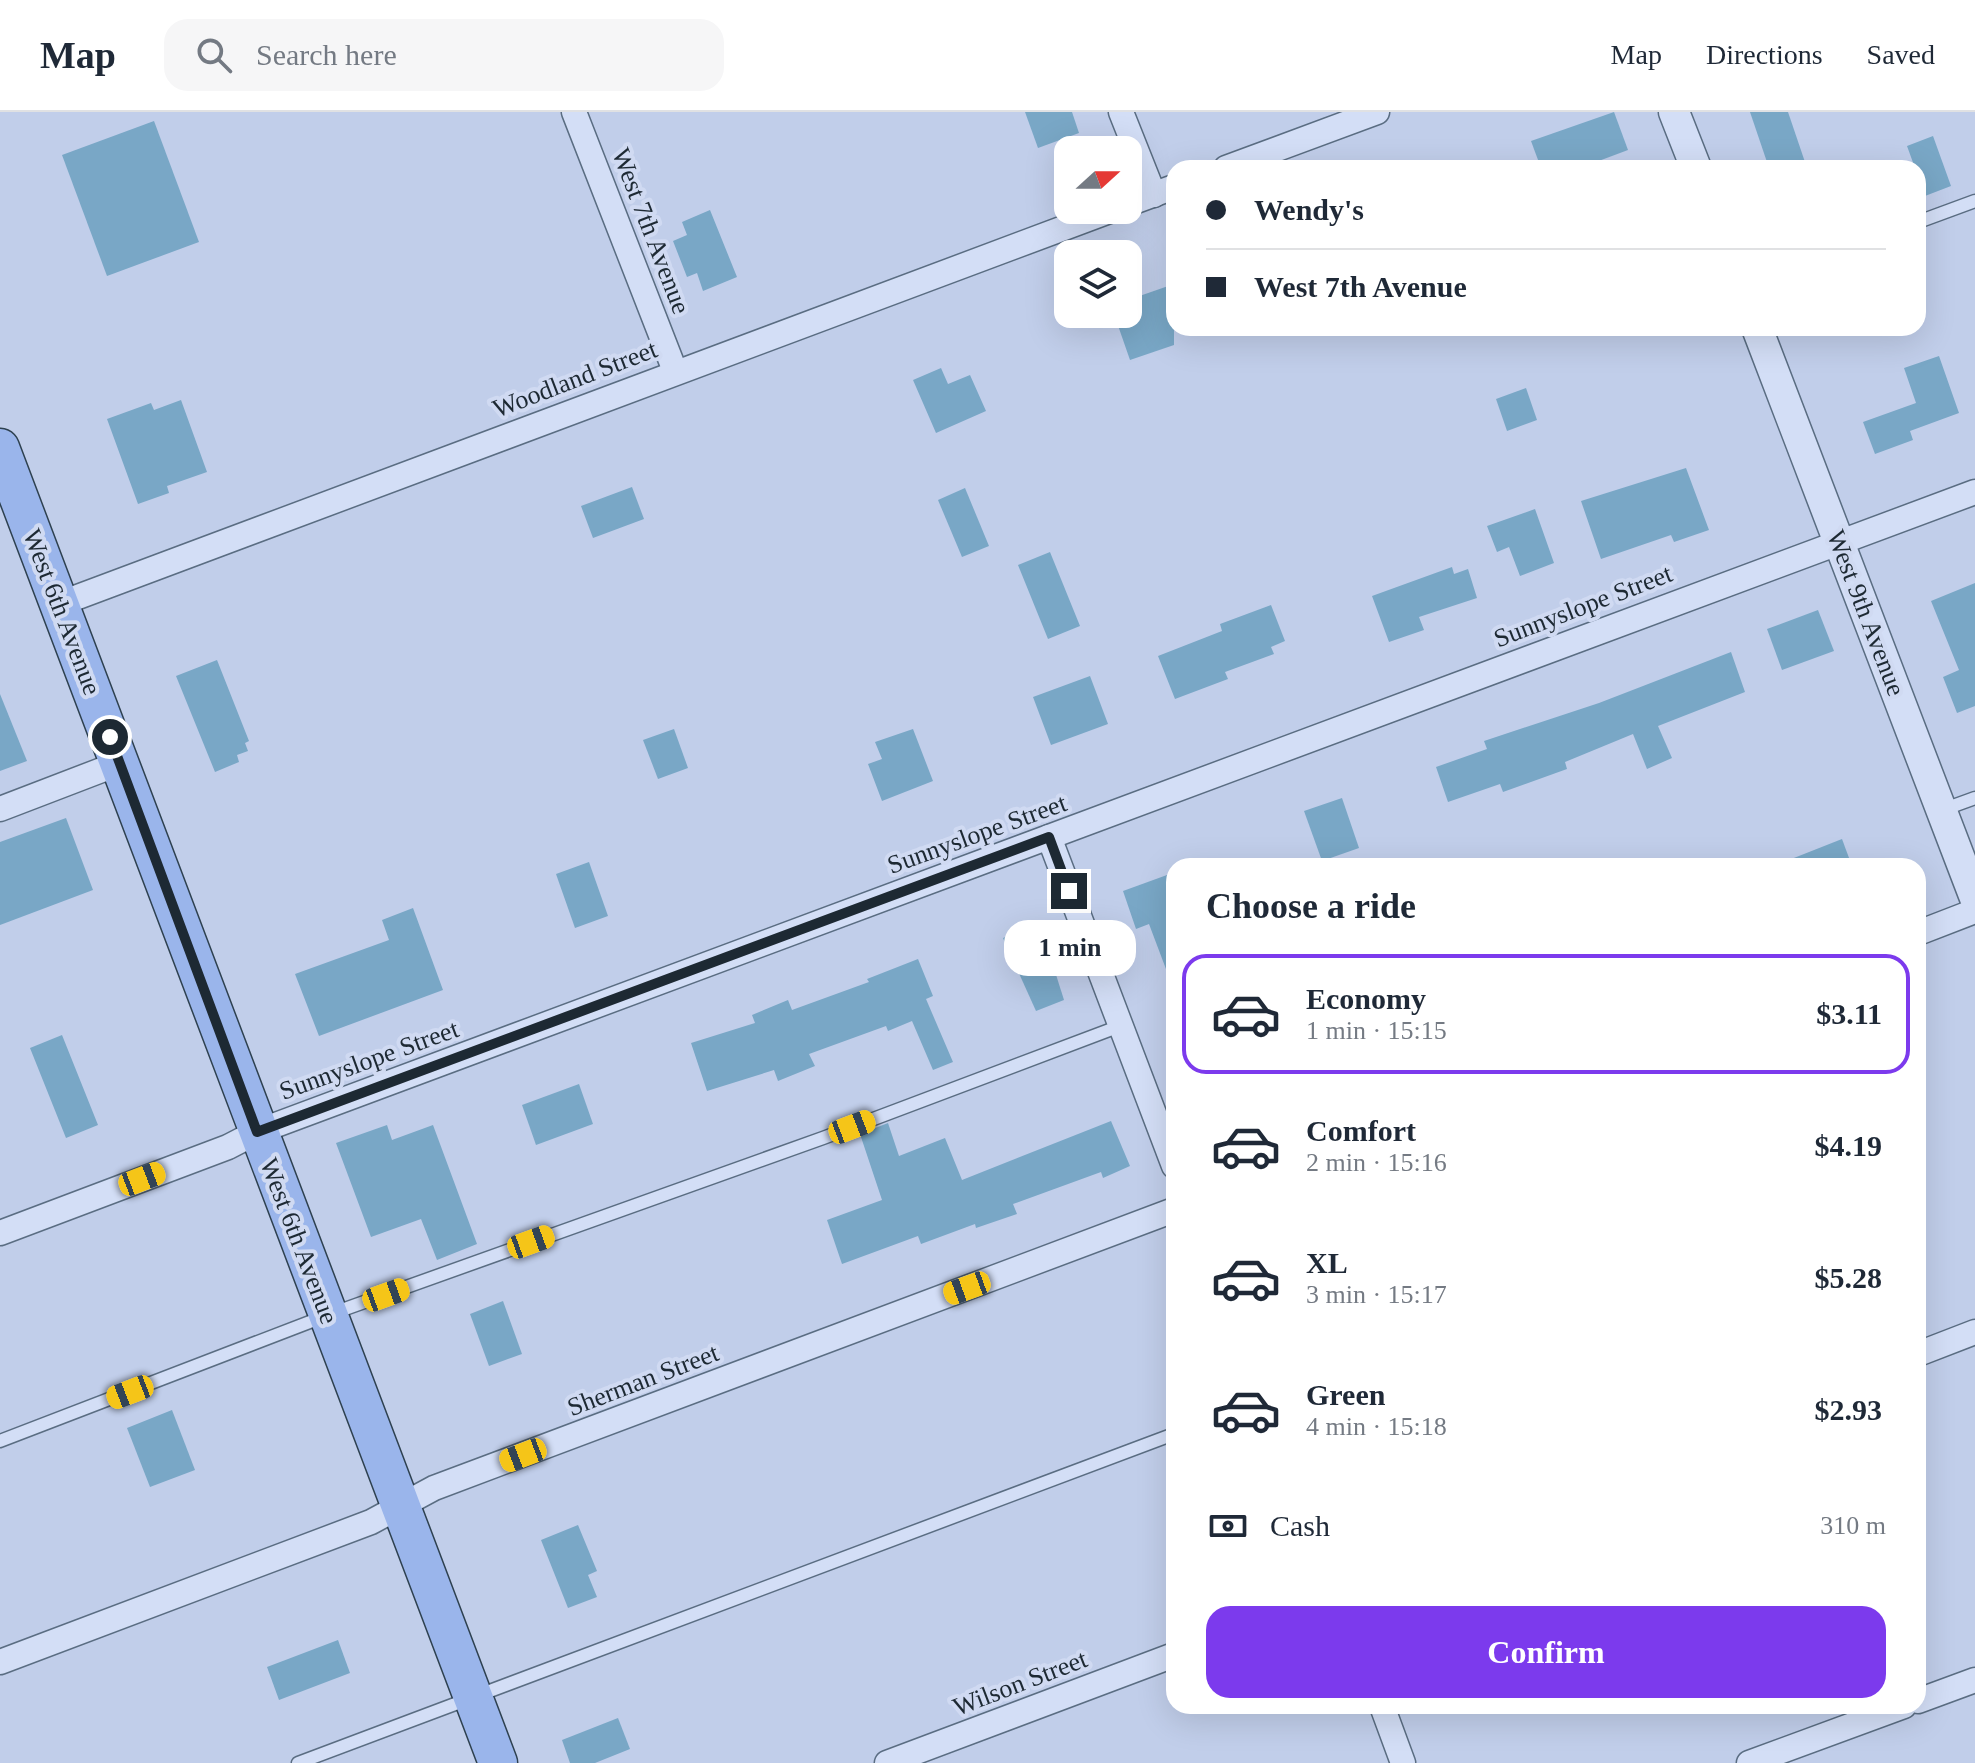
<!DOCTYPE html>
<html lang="en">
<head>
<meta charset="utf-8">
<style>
  :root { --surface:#fff; --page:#f6f6f7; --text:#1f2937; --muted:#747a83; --line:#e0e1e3; --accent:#7c3aed }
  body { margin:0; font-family:"Times New Roman",serif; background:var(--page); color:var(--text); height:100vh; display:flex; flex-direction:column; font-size:30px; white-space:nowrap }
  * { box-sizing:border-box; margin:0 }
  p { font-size:26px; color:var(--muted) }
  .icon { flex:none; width:44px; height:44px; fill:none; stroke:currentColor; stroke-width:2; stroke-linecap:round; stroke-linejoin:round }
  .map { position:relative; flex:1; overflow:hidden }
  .drawer { position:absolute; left:1166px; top:746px; width:760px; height:856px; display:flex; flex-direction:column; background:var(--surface); border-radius:24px; box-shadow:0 8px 32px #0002 }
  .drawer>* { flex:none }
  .top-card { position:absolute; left:1166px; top:48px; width:760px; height:176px; border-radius:24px; box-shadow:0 8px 32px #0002; display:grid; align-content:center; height:176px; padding:0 40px; background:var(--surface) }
  .needle { width:52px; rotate:69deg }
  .controls { position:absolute; left:1054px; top:24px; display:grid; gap:16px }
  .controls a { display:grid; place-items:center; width:88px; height:88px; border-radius:16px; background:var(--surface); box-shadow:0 8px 32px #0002; font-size:40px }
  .end { position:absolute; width:36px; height:36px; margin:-18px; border:10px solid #1d2933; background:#fff; box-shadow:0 0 0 4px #fff }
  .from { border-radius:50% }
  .bubble { position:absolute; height:56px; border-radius:24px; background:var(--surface); box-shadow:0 8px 32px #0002; font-size:26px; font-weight:600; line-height:56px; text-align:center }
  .car { position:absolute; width:24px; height:48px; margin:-24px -12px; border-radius:10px; box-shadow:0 0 6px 2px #0007; background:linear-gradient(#f5c518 24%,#345 0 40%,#f5c518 0 76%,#345 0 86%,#f5c518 0) }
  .top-card b { display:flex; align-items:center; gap:28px; height:76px; font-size:30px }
  .top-card b+b { border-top:2px solid var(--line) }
  .top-card i { width:20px; height:20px; background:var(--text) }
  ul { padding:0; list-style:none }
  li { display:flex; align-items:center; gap:24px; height:120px; margin:0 16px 12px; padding:0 24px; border:4px solid transparent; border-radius:24px }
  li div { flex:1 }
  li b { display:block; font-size:30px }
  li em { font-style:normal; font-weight:600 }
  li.current { border-color:var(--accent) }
  li>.icon { width:72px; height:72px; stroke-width:1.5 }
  h2 { padding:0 40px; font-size:36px; line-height:96px }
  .pay { display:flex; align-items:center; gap:20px; height:88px; padding:0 40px; font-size:30px }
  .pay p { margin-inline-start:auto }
  .primary-button { display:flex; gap:16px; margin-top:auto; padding:16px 40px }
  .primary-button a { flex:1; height:92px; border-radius:24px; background:var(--accent); color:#fff; font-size:32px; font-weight:600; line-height:92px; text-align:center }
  header { display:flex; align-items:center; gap:48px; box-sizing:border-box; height:112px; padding:0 40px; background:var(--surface); border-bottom:2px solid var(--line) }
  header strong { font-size:38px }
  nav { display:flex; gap:44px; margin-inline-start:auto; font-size:28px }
  .search { width:560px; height:72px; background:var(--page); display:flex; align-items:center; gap:20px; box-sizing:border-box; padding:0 28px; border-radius:24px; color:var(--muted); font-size:30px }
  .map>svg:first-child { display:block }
  .building { fill:#79a7c6 }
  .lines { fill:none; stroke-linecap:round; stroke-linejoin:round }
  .service-casing { stroke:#5a6d82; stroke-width:15 }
  .minor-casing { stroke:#5a6d82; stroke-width:27 }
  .tertiary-casing { stroke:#5a6d82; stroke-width:33 }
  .primary-casing { stroke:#2e4150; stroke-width:41 }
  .service { stroke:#d3def6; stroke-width:12 }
  .minor { stroke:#d3def6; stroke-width:24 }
  .tertiary { stroke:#d3def6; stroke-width:30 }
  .primary { stroke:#9ab5eb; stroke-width:38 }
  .route { stroke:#1d2933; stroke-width:10 }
  .labels { text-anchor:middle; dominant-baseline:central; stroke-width:8; stroke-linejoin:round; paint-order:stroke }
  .street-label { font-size:26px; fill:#1d2933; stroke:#d0daf2 }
</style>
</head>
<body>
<header>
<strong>Map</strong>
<div class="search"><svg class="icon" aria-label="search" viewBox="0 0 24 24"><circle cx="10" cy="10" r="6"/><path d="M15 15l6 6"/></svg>Search here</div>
<nav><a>Map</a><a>Directions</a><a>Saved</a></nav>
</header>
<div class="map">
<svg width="1975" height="1651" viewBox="0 0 1975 1651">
  <rect width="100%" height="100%" fill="#c1ceea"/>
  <g class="building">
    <path d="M1025,0H1072L1079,21L1038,36Z"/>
    <path d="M1614,0L1628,38L1580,56H1541L1531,29Z"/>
    <path d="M1750,0H1788L1807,56H1769Z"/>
    <path d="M154,9L199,130L107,164L62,43Z"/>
    <path d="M1933,24L1951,74L1925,84L1918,56H1915L1907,34Z"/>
    <path d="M710,98L737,165L703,179L697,161L687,165L673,129L687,123L682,110Z"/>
    <path d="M1174,172V233L1130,248L1114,202H1128V188Z"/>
    <path d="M1939,244L1959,301L1910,319L1913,328L1875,342L1863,310L1916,291L1904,256Z"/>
    <path d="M941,256L948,272L970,263L986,299L936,321L913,268Z"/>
    <path d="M1526,276L1537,308L1507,319L1496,287Z"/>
    <path d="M181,288L207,360L167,374L169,381L138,392L107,307L151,291L154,298Z"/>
    <path d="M1686,356L1709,418L1674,430L1671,423L1601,447L1581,389Z"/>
    <path d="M632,375L644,407L593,426L581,394Z"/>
    <path d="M965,376L989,434L962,445L938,388Z"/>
    <path d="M1535,397L1554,451L1520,464L1509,435L1497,440L1487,414Z"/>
    <path d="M1050,440L1080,514L1048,527L1018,453Z"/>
    <path d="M1452,455L1454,462L1468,457L1477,486L1419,505L1424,518L1389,530L1372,484Z"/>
    <path d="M1975,471V594L1957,601L1943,565L1959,558L1931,489Z"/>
    <path d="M1271,493L1285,529L1271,535L1274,542L1225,560L1228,567L1175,587L1158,544L1222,519L1220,512Z"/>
    <path d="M1818,498L1834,539L1782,558L1767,517Z"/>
    <path d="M1731,540L1745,580L1658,614L1672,646L1647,657L1633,622L1565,650L1567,657L1503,680L1500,672L1448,690L1436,655L1487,637L1484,629L1599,591Z"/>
    <path d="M217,548L249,629L245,631L248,639L237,643L239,650L215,660L176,564Z"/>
    <path d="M1090,564L1108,612L1051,633L1033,585Z"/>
    <path d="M0,582L27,649L0,659Z"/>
    <path d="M674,617L688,656L658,667L643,628Z"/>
    <path d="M913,617L933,669L882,689L868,652L882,647L875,630Z"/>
    <path d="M1342,686L1359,736L1322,749L1304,699Z"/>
    <path d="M66,706L93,778L0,813V730Z"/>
    <path d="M1842,727L1852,754H1776V753Z"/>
    <path d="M589,750L608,804L575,816L556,762Z"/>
    <path d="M1167,763L1174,784L1172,873L1149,812L1136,817L1123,779Z"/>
    <path d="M413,796L443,878L319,924L295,862L389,828L382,808Z"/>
    <path d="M1040,812L1064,888L1036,899L1003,826Z"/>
    <path d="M918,847L933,884L926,887L953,950L933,958L912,909L888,919L886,914L809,942L815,954L778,969L774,958L707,979L691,931L755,911L752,903L788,888L792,898L869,870L867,867Z"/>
    <path d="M62,923L98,1013L66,1026L30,936Z"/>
    <path d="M579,972L593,1012L536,1033L522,993Z"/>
    <path d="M1111,1009L1130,1054L1103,1066L1101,1060L1013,1092L1017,1102L976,1116L975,1112L921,1132L918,1124L842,1152L827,1108L882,1088L860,1022L888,1011L899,1044L945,1026L962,1068Z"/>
    <path d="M387,1013L392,1028L433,1013L477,1132L437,1148L421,1107L371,1125L336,1031Z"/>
    <path d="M503,1189L522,1242L489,1254L470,1202Z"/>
    <path d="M172,1298L195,1358L150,1375L127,1316Z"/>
    <path d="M578,1413L597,1459L588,1463L597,1485L568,1496L541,1428Z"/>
    <path d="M338,1528L350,1561L279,1588L267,1555Z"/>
    <path d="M618,1606L630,1637L595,1651H570L562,1628Z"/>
  </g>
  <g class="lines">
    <defs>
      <g id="service">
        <path d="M1918,110L1975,89"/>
        <path d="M1942,698L1975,686"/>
        <path d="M0,1329L328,1203L823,1026L1120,914"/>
        <path d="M298,1651L1174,1322"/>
      </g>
      <g id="minor">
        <path d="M574,0L675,259"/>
        <path d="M1121,0L1154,83"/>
        <path d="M1226,56L1377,0"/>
        <path d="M1128,92L1174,75"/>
        <path d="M59,492L1112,98"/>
        <path d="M0,697L120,651"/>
        <path d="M1049,725L1174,1054"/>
        <path d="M1918,821L1975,799"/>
        <path d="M0,1121L228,1035L257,1020L1975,380"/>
        <path d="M1918,1242L1975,1220"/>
        <path d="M0,1550L371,1410L434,1376L1174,1098"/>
        <path d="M1918,1589L1975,1568"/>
        <path d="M1382,1594L1403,1651"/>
        <path d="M887,1651L1174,1543"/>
        <path d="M1749,1651L1904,1594"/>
      </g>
      <g id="tertiary">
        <path d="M1674,0L1696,56"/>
        <path d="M1757,216L1975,786"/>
      </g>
      <path id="primary" d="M0,336L498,1651"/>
    </defs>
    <use href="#service" class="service-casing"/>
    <use href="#minor" class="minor-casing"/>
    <use href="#tertiary" class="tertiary-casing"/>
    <use href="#primary" class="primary-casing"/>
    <use href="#service" class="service"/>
    <use href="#minor" class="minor"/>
    <use href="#tertiary" class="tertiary"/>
    <use href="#primary" class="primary"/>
  </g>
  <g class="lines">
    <path class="route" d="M110,625L257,1020L1049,725L1069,779"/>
  </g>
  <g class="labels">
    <g class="street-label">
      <text transform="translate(651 119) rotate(69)">West 7th Avenue</text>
      <text transform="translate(575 267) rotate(-21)">Woodland Street</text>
      <text transform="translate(1583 494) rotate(-21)">Sunnyslope Street</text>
      <text transform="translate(62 500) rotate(69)">West 6th Avenue</text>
      <text transform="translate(1866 501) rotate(69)">West 9th Avenue</text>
      <text transform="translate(977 722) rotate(-20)">Sunnyslope Street</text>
      <text transform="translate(369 948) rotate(-20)">Sunnyslope Street</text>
      <text transform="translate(299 1129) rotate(69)">West 6th Avenue</text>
      <text transform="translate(643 1268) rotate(-21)">Sherman Street</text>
      <text transform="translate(1020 1571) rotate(-21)">Wilson Street</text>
    </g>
  </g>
</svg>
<div class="controls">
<a><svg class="needle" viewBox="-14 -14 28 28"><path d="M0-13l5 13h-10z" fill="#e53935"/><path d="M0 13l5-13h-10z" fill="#747a83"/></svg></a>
<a><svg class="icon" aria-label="layers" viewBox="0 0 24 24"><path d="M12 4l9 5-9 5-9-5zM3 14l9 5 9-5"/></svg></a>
</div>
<i class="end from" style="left:110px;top:625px"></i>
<i class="end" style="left:1069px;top:779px"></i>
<div class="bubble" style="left:1004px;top:808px;width:132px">1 min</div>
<i class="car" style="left:852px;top:1015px;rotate:69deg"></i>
<i class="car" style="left:142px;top:1067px;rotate:69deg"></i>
<i class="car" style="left:531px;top:1130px;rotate:70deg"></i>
<i class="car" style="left:967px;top:1176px;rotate:250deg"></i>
<i class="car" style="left:386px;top:1183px;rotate:70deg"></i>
<i class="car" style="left:130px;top:1280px;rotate:249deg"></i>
<i class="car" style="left:523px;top:1343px;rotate:249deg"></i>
<div class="top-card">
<b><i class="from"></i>Wendy's</b>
<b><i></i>West 7th Avenue</b>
</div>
<section class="drawer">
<h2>Choose a ride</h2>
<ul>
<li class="current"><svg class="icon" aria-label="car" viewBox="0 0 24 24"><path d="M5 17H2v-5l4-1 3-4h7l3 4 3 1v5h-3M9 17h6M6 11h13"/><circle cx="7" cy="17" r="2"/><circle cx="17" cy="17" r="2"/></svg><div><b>Economy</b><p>1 min · 15:15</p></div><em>$3.11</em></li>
<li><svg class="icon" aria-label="car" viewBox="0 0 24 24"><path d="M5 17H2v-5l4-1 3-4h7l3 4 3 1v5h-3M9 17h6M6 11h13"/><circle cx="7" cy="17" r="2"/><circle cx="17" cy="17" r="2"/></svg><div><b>Comfort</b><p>2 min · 15:16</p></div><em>$4.19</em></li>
<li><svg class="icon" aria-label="car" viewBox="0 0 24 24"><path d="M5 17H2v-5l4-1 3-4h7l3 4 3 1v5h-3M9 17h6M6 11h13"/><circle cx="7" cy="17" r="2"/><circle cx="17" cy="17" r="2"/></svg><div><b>XL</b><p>3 min · 15:17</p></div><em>$5.28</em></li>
<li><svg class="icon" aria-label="car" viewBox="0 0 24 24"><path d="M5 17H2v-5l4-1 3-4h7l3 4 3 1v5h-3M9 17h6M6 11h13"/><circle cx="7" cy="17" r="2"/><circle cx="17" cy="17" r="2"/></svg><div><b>Green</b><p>4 min · 15:18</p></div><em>$2.93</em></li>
</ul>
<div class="pay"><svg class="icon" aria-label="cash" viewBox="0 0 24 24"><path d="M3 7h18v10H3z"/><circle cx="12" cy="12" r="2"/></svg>Cash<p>310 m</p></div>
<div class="primary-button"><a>Confirm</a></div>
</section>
</div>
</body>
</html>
